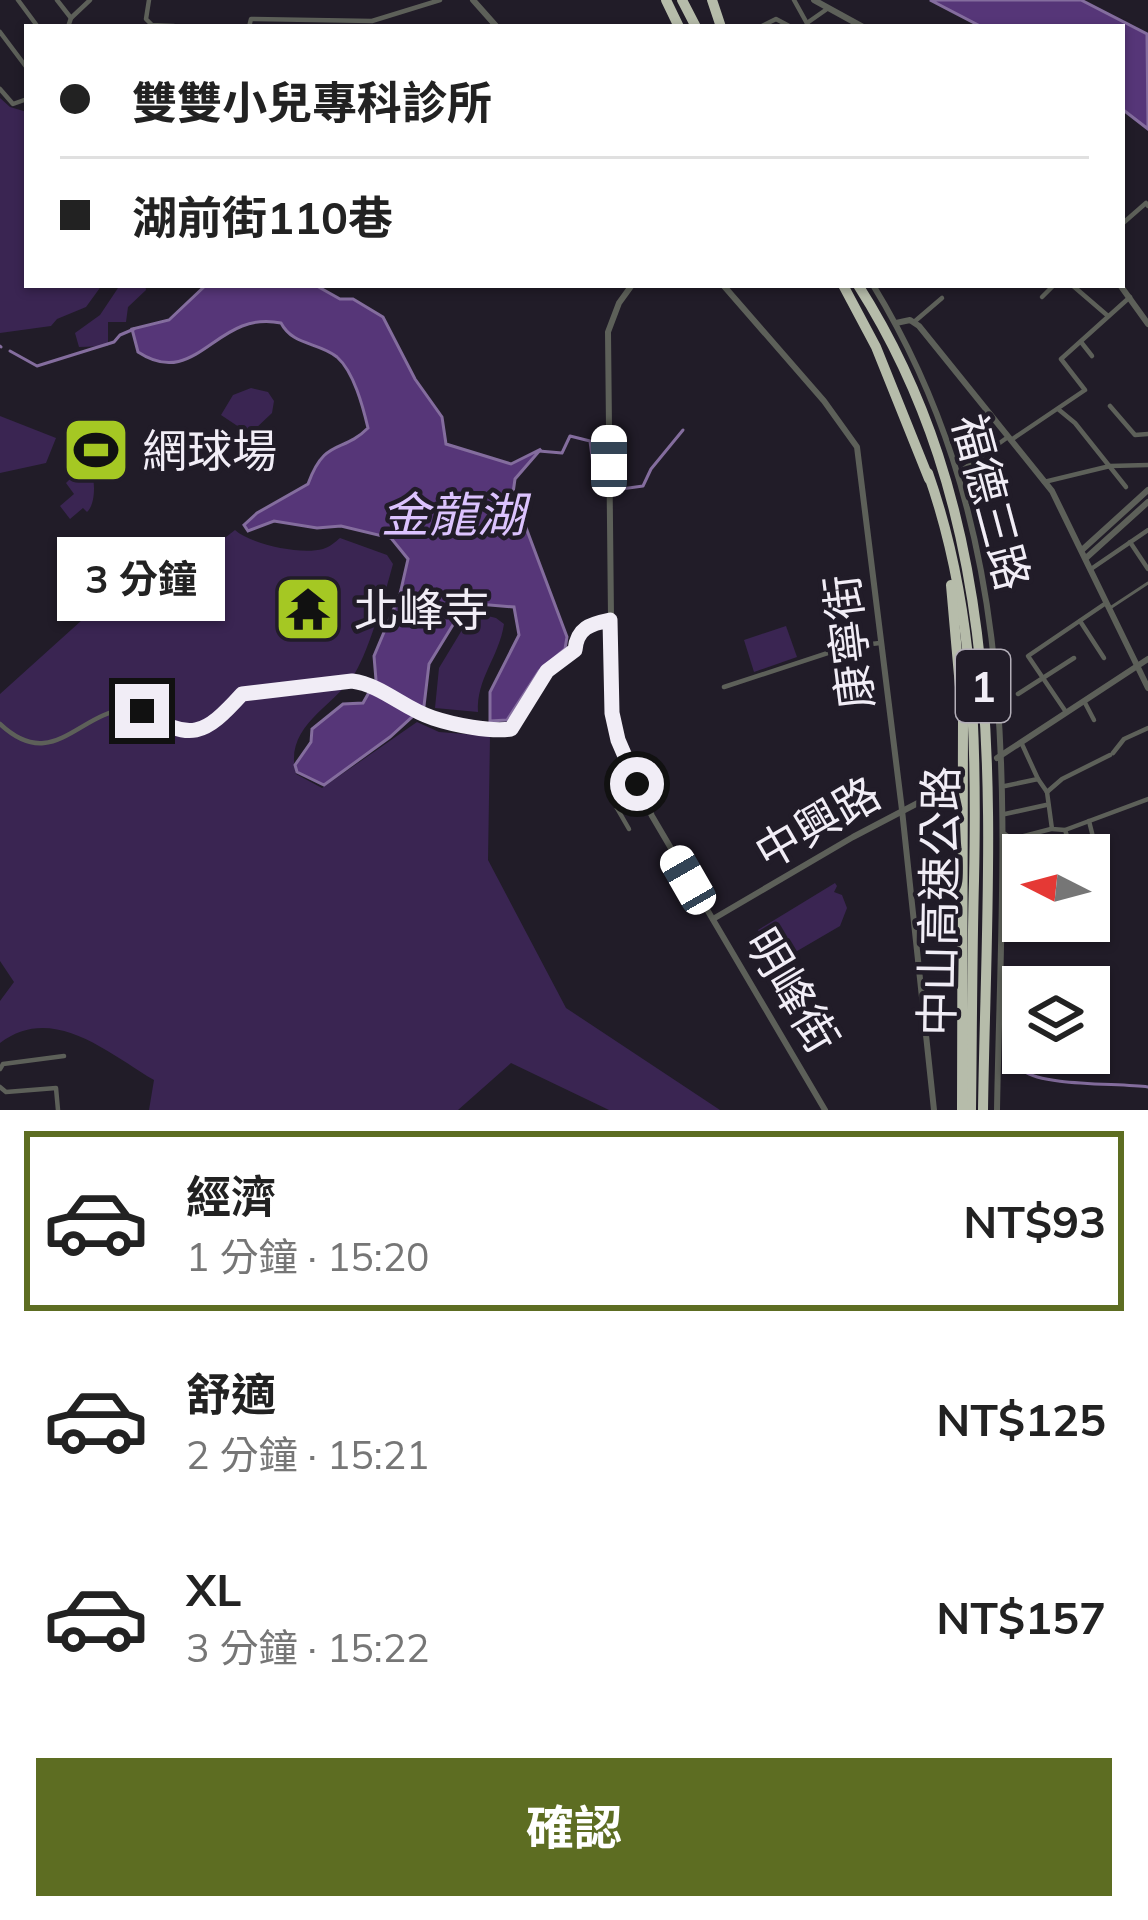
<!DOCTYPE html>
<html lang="zh-TW">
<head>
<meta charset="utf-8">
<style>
  :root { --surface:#fff; --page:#f2f2f2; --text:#222; --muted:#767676; --line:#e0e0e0; --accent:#5d6d22 }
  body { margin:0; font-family:Mulish,"Noto Sans TC",sans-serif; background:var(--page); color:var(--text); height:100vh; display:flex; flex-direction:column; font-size:45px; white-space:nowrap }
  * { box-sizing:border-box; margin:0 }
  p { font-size:39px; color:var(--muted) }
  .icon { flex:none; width:66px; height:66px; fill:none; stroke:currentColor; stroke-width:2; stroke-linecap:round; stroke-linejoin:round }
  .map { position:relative; height:1110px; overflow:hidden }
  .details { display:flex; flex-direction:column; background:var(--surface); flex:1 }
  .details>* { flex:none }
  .top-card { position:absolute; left:24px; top:24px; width:1101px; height:264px; border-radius:0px; box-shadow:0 3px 9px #0004; display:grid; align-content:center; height:264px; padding:0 36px; background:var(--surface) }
  .needle { width:78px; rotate:276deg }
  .tools { position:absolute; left:1002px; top:834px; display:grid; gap:24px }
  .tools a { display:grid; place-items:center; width:108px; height:108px; border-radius:0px; background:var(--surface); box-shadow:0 3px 9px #0004; font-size:60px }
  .end { position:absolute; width:54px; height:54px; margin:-27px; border:15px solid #f1edf6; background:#111; box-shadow:0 0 0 6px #111 }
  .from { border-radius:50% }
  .bubble { position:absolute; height:84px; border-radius:0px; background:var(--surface); box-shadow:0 3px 9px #0004; font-size:39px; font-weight:700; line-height:84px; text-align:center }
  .car { position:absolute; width:36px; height:72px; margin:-36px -18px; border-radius:15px; box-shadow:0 0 9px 3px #0007; background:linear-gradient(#fff 24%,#345 0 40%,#fff 0 76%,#345 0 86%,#fff 0) }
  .top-card b { display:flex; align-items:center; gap:42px; height:114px; font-size:45px }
  .top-card b+b { border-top:3px solid var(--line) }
  .top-card i { width:30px; height:30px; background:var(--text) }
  ul { padding:21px 0 0; list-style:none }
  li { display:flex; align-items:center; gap:36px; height:180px; margin:0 24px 18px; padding:0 12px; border:6px solid transparent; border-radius:0px }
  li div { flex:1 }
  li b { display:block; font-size:45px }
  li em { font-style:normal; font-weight:700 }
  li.selected { border-color:var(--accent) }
  li>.icon { width:108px; height:108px; stroke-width:1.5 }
  .cta { display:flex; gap:24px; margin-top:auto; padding:24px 36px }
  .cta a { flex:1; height:138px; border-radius:0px; background:var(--accent); color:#fff; font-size:48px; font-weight:700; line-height:138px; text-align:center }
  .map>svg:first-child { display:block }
  .green { fill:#3a2552 }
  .water { fill:#563678; stroke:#846d9e; stroke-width:3 }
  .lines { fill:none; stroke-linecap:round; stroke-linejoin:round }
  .stream { stroke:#846d9e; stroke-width:3 }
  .pedestrian { stroke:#5d6059; stroke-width:3 }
  .minor { stroke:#5d6059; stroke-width:4.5 }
  .tertiary { stroke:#5d6059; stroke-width:6 }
  .motorway { stroke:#b6bcaa; stroke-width:10 }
  .motorway-bridge { stroke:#b6bcaa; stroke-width:10 }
  .route { stroke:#f1edf6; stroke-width:15 }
  .labels { text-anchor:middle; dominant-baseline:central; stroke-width:9; stroke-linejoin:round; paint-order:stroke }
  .shield { fill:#211c28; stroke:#b3aeb8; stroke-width:3 }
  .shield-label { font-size:42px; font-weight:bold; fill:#f1edf6 }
  .poi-label { font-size:45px; fill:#f1edf6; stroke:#211c28; text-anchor:start }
  .street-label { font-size:45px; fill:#f1edf6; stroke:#211c28 }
  .water-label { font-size:48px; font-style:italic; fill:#dcc3fe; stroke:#211c28 }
</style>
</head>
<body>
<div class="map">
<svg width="1148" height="1110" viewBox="0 0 1148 1110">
  <rect width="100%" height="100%" fill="#211c28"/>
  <g class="green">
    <path d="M0,98L10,107L27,112V285H102L86,307L57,319L51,326L0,333Z"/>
    <path d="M120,285H145L146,290L128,307L126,322H108V346L79,347L75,333L100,315Z"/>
    <path d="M251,388L268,392L274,401L272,413L240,443L239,427L221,415L233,395Z"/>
    <path d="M0,416L56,438L46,463L0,473Z"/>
    <path d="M112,425L126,441L89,464C95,475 97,503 87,512L83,508L70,519L60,506L74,494L66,483L71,478L66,470L67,461Z"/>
    <path d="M235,530C252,545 301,555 323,549C330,547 335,542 340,538L387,555L393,564C385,593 370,648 355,673C335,707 283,725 296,774L322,788L417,722L439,732L490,736L488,860L566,1008L720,1110H609L511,1063L458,1110H149L154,1080C107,1052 52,1003 0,1043V1001L14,982L0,961V694L102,602L180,573Z"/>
    <path d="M484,615L496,618L504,624C499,657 476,679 478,712L435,708L439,668L465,625Z"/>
    <path d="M786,626L797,657L754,672L744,640Z"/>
    <path d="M835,883L837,886L834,892L842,895L847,908L840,926L792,954L776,949L770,929L760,934L758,930Z"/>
  </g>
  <g class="water">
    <path d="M930,0H1081L1147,34L1148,129L1122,109V27H982Z"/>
    <path d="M206,285H315L340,299H353L383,317L415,379L442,417L446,444L511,464L541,449L515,479L513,493L567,637L565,649L539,671L507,720L490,721V692L519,635L514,607L478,604L459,615L429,664L424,706L390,737L324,785L297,772L295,765L311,742L312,729L343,704L363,703L376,680L374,656L400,594L408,559L391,538L341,526L317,528L274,521L248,531L244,525L257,513L308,484C325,437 342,454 368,428C363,407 354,372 337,357C319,342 293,346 281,323C216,309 197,391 138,352L132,329L169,320Z"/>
  </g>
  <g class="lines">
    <g class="stream">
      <path d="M0,346L1,347"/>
      <path d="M10,351L37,366L114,342L120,335L134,329"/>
      <path d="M539,451L562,453L570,436L590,441L596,488L604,489"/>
      <path d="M614,490L643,486L651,469L683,430"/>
      <path d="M1004,1050C1010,1057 1017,1066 1024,1071C1043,1086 1119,1083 1148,1087"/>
    </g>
    <path class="pedestrian" d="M1110,608L1148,583"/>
    <g class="minor">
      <path d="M18,0L38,27"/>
      <path d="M57,0L71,18"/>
      <path d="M149,0L146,19L152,25L174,26"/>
      <path d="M794,0L809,27"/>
      <path d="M807,23L827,9"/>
      <path d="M68,27L71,18L90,0"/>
      <path d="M249,27L251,19L372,21L440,0"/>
      <path d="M760,27L776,19L791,27"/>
      <path d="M0,32L27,68"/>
      <path d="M0,89L13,104L27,99"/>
      <path d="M1122,224L1146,203L1148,206"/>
      <path d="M1072,285L1108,316"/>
      <path d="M1042,297L1054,285"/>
      <path d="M914,322L942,298"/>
      <path d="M1081,342L1092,356"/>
      <path d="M1110,406L1135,435L1148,434"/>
      <path d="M1058,409L1075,423L1126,487"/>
      <path d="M1011,440L1085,390L1061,359L1130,297"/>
      <path d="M959,472L1008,437"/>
      <path d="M1044,482L1110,466L1148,465"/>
      <path d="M1130,542L1148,569"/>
      <path d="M1091,569L1148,530"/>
      <path d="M1080,621L1104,658"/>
      <path d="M724,687L846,647L880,643"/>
      <path d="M1018,694L1074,658"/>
      <path d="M1084,701L1094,720"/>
      <path d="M1066,712L1028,656L1106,603"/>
      <path d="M0,724C53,774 79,711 129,709C139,708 147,714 155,719C194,744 215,724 242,695L324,682H361L433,718L497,731L511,729L547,671L575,650C577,628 590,624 610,620"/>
      <path d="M1021,742L1038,779"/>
      <path d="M1113,753L1124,739L1148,728"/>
      <path d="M1005,786L1038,779L1047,792"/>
      <path d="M1047,792L1062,779L1110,755"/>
      <path d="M1047,792L1052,829L1065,830L1072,851"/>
      <path d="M614,803L629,829"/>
      <path d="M1005,814L1046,805"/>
      <path d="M1065,830L1148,799"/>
      <path d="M1005,834L1012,839L1051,829"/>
      <path d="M1055,855L1095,845L1089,821"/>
      <path d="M1010,866L1023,863"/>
      <path d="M0,1069L3,1064L64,1056"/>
      <path d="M0,1087L6,1092L56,1088L58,1110"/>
    </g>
    <g class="tertiary">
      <path d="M473,0L497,27"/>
      <path d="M814,0L863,27"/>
      <path d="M632,285L619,303L608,332L612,713L618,739L652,816L825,1110"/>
      <path d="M723,285L824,401L857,447L902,810L934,1110"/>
      <path d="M873,285C1032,546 1002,820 997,1110"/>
      <path d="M1120,285L1148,324"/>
      <path d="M896,323L910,320L919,326L1052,491L1148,688"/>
      <path d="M1082,550L1148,490"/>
      <path d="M1086,558L1148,502"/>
      <path d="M997,758L1148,659"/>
      <path d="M713,919L853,837L956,783"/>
    </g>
    <g class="motorway">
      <path d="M666,0L679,27"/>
      <path d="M682,0L696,27"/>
      <path d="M712,0L721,27"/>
      <path d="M843,285L876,347L929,479"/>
      <path d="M858,285C1019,538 987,825 983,1110"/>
    </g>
    <g class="motorway-bridge">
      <path d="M928,473C975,606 977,741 974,881C972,957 972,1034 971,1110"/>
      <path d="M951,585L963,721L962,1110"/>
    </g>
  </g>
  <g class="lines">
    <path class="route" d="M142,711C191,742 204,736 242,694L352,681C382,685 404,709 433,718C454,725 490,732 511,729L547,671L575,650C577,628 590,624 610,620L612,713L618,740L637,784"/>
  </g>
  <defs>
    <symbol id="stadium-square" viewBox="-11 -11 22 22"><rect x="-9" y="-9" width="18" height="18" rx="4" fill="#a5c823" stroke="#211c28"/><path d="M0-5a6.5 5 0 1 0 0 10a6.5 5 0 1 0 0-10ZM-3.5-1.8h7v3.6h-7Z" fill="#111"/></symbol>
    <symbol id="temple-square" viewBox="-11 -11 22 22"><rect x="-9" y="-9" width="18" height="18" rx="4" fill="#a5c823" stroke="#211c28"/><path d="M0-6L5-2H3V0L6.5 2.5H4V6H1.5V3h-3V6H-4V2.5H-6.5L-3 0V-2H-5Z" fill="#111"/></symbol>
  </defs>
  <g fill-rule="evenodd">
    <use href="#stadium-square" x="58" y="412" width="76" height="76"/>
    <use href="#temple-square" x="270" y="571" width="76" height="76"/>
  </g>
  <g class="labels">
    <rect class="shield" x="956" y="650" width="54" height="72" rx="9"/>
    <g class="shield-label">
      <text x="983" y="686">1</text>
    </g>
    <g class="poi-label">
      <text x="142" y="450">網球場</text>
      <text x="354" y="609">北峰寺</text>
    </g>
    <g class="street-label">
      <text transform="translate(992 502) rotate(75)">福德三路</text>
      <text transform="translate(848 642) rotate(-97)">康寧街</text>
      <text transform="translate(817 822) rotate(-30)">中興路</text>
      <text transform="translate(938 901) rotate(-89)">中山高速公路</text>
      <text transform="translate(793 990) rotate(59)">明峰街</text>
    </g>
    <g class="water-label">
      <text x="453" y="514">金龍湖</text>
    </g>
  </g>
</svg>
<div class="tools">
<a><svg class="needle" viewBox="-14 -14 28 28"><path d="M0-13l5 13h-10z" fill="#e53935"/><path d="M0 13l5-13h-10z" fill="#767676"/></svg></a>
<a><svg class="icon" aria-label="layers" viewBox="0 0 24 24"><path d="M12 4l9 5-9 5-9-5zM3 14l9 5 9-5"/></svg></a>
</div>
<i class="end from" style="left:637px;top:784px"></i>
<i class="end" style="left:142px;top:711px"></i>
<div class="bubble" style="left:57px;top:537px;width:168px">3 分鐘</div>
<i class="car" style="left:609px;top:461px;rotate:0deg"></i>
<i class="car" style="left:688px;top:880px;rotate:330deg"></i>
<div class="top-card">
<b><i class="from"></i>雙雙小兒專科診所</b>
<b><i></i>湖前街110巷</b>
</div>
</div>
<section class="details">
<ul>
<li class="selected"><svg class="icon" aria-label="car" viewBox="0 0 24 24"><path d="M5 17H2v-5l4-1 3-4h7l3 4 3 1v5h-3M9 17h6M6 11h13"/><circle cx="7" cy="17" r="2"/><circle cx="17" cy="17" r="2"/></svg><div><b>經濟</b><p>1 分鐘 · 15:20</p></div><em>NT$93</em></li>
<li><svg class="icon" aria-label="car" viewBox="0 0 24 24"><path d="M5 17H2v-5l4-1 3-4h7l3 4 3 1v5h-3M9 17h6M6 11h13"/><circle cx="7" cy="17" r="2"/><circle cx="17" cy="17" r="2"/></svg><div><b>舒適</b><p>2 分鐘 · 15:21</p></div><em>NT$125</em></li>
<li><svg class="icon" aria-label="car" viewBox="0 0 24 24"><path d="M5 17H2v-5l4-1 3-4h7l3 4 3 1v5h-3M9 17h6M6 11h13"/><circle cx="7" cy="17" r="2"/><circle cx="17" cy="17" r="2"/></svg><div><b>XL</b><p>3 分鐘 · 15:22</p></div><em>NT$157</em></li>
</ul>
<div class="cta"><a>確認</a></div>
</section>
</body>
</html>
